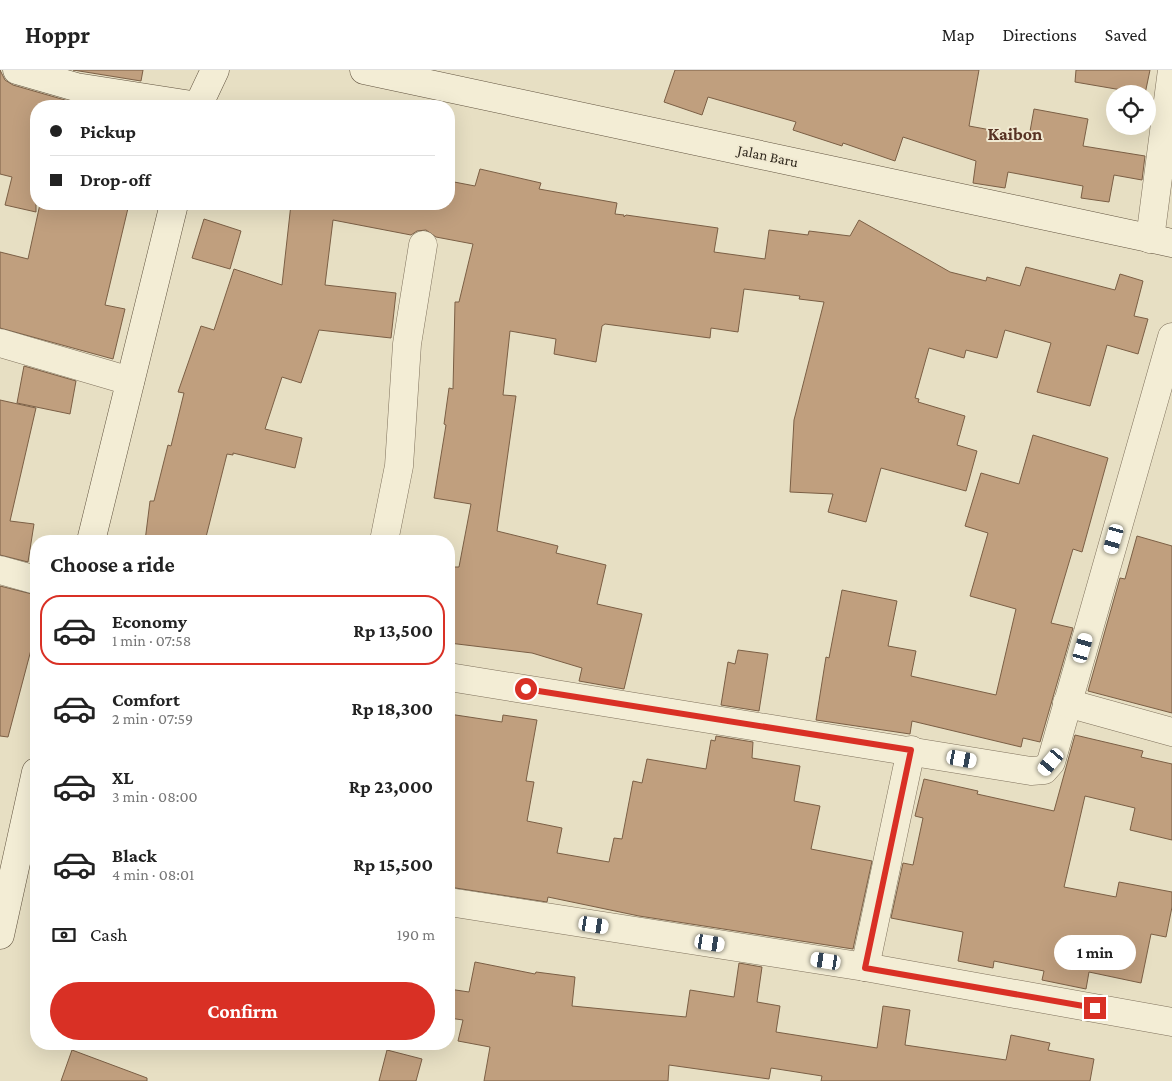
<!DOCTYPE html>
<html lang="en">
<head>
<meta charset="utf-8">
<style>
  :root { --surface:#fff; --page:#f6f6f6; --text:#222; --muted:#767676; --line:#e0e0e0; --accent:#d93025 }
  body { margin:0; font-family:"Crimson Pro",serif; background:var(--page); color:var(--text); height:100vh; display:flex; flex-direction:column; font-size:19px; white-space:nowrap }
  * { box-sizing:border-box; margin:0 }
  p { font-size:16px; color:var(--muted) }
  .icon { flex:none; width:28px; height:28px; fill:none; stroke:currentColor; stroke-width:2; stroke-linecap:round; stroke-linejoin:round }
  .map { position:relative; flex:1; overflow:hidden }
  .panel { position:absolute; left:30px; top:465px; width:425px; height:515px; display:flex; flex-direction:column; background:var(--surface); border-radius:20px; box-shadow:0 5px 20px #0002 }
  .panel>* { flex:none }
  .hud { position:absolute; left:30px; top:30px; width:425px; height:110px; border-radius:20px; box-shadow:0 5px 20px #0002; display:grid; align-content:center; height:110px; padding:0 20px; background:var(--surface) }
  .controls { position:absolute; left:1106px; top:15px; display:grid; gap:10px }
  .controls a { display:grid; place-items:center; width:50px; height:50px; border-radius:50%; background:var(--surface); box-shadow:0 5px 20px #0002; font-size:25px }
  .end { position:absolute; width:22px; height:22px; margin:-11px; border:6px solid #d93025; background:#fff; box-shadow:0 0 0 2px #fff }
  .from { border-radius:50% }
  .bubble { position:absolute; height:35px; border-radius:18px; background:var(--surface); box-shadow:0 5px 20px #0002; font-size:16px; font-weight:700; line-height:35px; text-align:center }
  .car { position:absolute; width:15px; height:30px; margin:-15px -8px; border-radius:6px; box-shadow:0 0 4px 1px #0007; background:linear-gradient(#fff 24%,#345 0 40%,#fff 0 76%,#345 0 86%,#fff 0) }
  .hud b { display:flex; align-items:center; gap:18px; height:48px; font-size:19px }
  .hud b+b { border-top:1px solid var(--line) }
  .hud i { width:12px; height:12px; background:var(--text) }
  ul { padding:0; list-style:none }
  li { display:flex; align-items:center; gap:15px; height:70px; margin:0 10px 8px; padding:0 10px; border:2px solid transparent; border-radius:20px }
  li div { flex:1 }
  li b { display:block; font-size:19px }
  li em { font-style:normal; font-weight:700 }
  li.active { border-color:var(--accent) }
  li>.icon { width:45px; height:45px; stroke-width:1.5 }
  h2 { padding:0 20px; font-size:22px; line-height:60px }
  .pay { display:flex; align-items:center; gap:12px; height:55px; padding:0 20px; font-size:19px }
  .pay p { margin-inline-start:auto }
  .button { display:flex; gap:10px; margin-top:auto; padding:10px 20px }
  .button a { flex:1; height:58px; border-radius:30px; background:var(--accent); color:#fff; font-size:20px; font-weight:700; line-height:58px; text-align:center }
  header { display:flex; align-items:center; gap:30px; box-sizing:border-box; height:70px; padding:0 25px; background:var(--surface); border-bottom:1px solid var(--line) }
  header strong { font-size:24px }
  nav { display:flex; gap:28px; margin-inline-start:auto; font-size:18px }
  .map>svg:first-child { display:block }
  .building { fill:#c09f7e; stroke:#7b5f45 }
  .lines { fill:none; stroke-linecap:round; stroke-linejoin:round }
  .street-casing { stroke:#7f715c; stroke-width:29 }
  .secondary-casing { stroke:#61533f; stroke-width:29 }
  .street { stroke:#f3edd5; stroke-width:28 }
  .secondary { stroke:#f3edd5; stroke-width:28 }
  .route { stroke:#d93025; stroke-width:6 }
  .labels { text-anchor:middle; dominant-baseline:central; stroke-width:4; stroke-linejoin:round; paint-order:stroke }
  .street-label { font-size:15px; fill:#31291e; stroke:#f0e9d1 }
  .quarter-label { font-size:18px; font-weight:bold; fill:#573223; stroke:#f0e9d1 }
</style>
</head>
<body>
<header>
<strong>Hoppr</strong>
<nav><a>Map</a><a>Directions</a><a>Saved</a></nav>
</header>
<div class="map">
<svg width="1172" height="1011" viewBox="0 0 1172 1011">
  <rect width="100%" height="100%" fill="#e7dfc3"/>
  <g class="building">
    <path d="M0,0L5,10L13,15L72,32L98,36H36V142L5,135L12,107L0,104Z"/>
    <path d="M73,0H143L141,11Z"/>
    <path d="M675,0H979L969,56L1029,67L1034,39L1088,49L1083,76L1145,86L1142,110L1114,105L1109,132L1081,128L1083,116L1008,102L1005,118L973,113L976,91L903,67L895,91L843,73L842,76L793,60L796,52L708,27L702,45L664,32Z"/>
    <path d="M1076,0H1150L1145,24L1075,12Z"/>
    <path d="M480,99L541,113L539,119L617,133L615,144L624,145V147L626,145L718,158L714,182L765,189L769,160L808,165L809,161L850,166L859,150L950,202L986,211L987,207L1020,216L1026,197L1115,220L1120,204L1143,211L1134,246L1148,249L1138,284L1107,275L1090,336L1037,322L1051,273L1005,260L997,288L966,280L964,288L929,278L915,328L919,329L918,332L965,346L957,375L977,381L966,421L881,398L866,452L828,442L833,424L790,422L794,350L824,232L799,229L800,226L744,219L738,262L711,258L710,268L605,254L602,256L596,292L554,284L556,269L510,261L503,325L516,326L497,461L558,476L556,483L606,495L597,534L642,544L624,619L579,611L582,598L532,583L449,573V518L452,497H459L471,434L434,428L446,355L444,354L449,318L453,319L455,232H459L473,174L436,167L426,160L417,161L411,165L333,150L325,215L396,223L391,268L319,260L301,313L282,307L265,359L302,368L295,398L233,383V385L227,384L205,471H145L150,431H154L168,375L171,376L184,323L178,322L201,256L214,260L234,199L282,215L291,134H449V111L475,116Z"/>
    <path d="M40,134H129L105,235L125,239L113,289L0,258V182L28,189Z"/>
    <path d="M204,149L241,161L230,199L192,188Z"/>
    <path d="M24,296L76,311L70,344L17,333Z"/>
    <path d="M0,330L36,338L10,451L34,454L28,492L0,485Z"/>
    <path d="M1033,365L1108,388L1082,482L1073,479L1051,553L1073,558L1040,672L1023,668L1021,677L912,651L910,664L816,650L826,587L829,588L842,520L897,531L888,576L916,581L911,606L996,625L1016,539L970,526L988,463L965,456L981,403L1019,414Z"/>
    <path d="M1137,466L1172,476V643L1088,621L1120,508L1125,509Z"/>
    <path d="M0,516L36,525V561L8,667L0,666Z"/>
    <path d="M738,580L768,584L759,641L721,635L728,592L735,594Z"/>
    <path d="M449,644L502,652L503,645L537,650L526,711L534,712L527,751L562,758L557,783L609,792L614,768L622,769L633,711L642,713L647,689L706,699L711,670L715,671L716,666L753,672L752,688L800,696L794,731L820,736L811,779L872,791L853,879L639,846L548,827L547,832L449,817Z"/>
    <path d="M1075,665L1143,681L1141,687L1172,694V770L1130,760L1135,738L1085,726L1064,817L1116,827L1119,812L1172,822V837L1166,867L1151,864L1141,913L1089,902L1086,919L1042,910L1044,901L994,891L993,898L958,891L963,862L891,848L903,793L913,795L923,748L915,746L924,709L978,721L977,724L1054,741Z"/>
    <path d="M475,892L535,904L536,902L575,907L572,936L686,947L690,920L734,927L739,893L762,897L757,932L780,936L776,962L877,978L883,936L910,940L905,975L1006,990L1011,965L1050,973L1048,980L1094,989L1090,1011H821L822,1006L771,998L769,1009L669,995L668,1011H484L490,977L458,971L463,950L449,948V919L469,922Z"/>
    <path d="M72,980L147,1008V1011H61Z"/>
    <path d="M387,980L422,989L416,1011H379Z"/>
  </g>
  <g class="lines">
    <defs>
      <g id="street">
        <path d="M1150,169L1172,0"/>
        <path d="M0,273L130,311"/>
        <path d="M384,471L399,396L407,274L423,175"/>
        <path d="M0,500L36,510"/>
        <path d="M449,607L1031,701L1044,700L1051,692L1172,267"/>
        <path d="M1067,633L1172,662"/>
        <path d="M449,832L865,897L1172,952"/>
        <path d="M865,897L911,680"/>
      </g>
      <g id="secondary">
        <path d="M17,0L76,17L198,36L215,0"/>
        <path d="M364,0L1172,173"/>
        <path d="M91,471L174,134"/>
        <path d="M0,865L36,702"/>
      </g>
    </defs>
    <use href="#street" class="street-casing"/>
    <use href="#secondary" class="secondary-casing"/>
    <use href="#street" class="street"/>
    <use href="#secondary" class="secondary"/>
  </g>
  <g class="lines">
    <path class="route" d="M526,619L911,680L865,898L1095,938"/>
  </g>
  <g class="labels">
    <g class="street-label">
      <text transform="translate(768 86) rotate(12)">Jalan Baru</text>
    </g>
    <g class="quarter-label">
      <text x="1015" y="64">Kaibon</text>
    </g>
  </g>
</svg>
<div class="controls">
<a><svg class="icon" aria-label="locate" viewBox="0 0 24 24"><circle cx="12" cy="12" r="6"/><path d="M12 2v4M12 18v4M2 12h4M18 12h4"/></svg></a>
</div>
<i class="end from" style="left:526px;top:619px"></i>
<i class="end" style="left:1095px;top:938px"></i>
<div class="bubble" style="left:1054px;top:865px;width:82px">1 min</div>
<i class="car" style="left:1114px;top:469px;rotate:196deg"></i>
<i class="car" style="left:1083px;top:578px;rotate:16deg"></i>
<i class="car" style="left:962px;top:689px;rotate:100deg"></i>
<i class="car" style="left:1051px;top:692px;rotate:220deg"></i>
<i class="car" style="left:594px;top:855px;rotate:99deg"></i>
<i class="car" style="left:710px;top:873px;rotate:99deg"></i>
<i class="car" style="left:826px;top:891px;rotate:279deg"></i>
<div class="hud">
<b><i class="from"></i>Pickup</b>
<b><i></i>Drop-off</b>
</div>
<section class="panel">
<h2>Choose a ride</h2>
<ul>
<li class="active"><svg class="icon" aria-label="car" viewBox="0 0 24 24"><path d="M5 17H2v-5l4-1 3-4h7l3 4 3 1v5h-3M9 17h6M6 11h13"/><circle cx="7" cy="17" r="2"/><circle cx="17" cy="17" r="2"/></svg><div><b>Economy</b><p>1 min · 07:58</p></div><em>Rp 13,500</em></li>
<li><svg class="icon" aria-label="car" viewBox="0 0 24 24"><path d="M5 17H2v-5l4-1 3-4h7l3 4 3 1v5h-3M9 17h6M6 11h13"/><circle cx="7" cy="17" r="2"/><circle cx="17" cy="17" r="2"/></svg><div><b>Comfort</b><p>2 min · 07:59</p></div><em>Rp 18,300</em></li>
<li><svg class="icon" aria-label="car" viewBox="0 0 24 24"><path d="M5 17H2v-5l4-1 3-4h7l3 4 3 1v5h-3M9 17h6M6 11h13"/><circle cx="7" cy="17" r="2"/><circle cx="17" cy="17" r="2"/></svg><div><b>XL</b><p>3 min · 08:00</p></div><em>Rp 23,000</em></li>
<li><svg class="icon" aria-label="car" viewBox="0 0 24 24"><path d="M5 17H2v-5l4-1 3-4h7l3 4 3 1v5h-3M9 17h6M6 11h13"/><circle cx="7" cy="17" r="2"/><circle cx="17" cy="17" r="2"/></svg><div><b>Black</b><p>4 min · 08:01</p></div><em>Rp 15,500</em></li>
</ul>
<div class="pay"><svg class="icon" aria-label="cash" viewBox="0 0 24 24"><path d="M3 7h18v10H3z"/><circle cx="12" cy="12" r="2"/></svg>Cash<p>190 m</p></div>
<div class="button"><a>Confirm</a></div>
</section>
</div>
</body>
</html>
